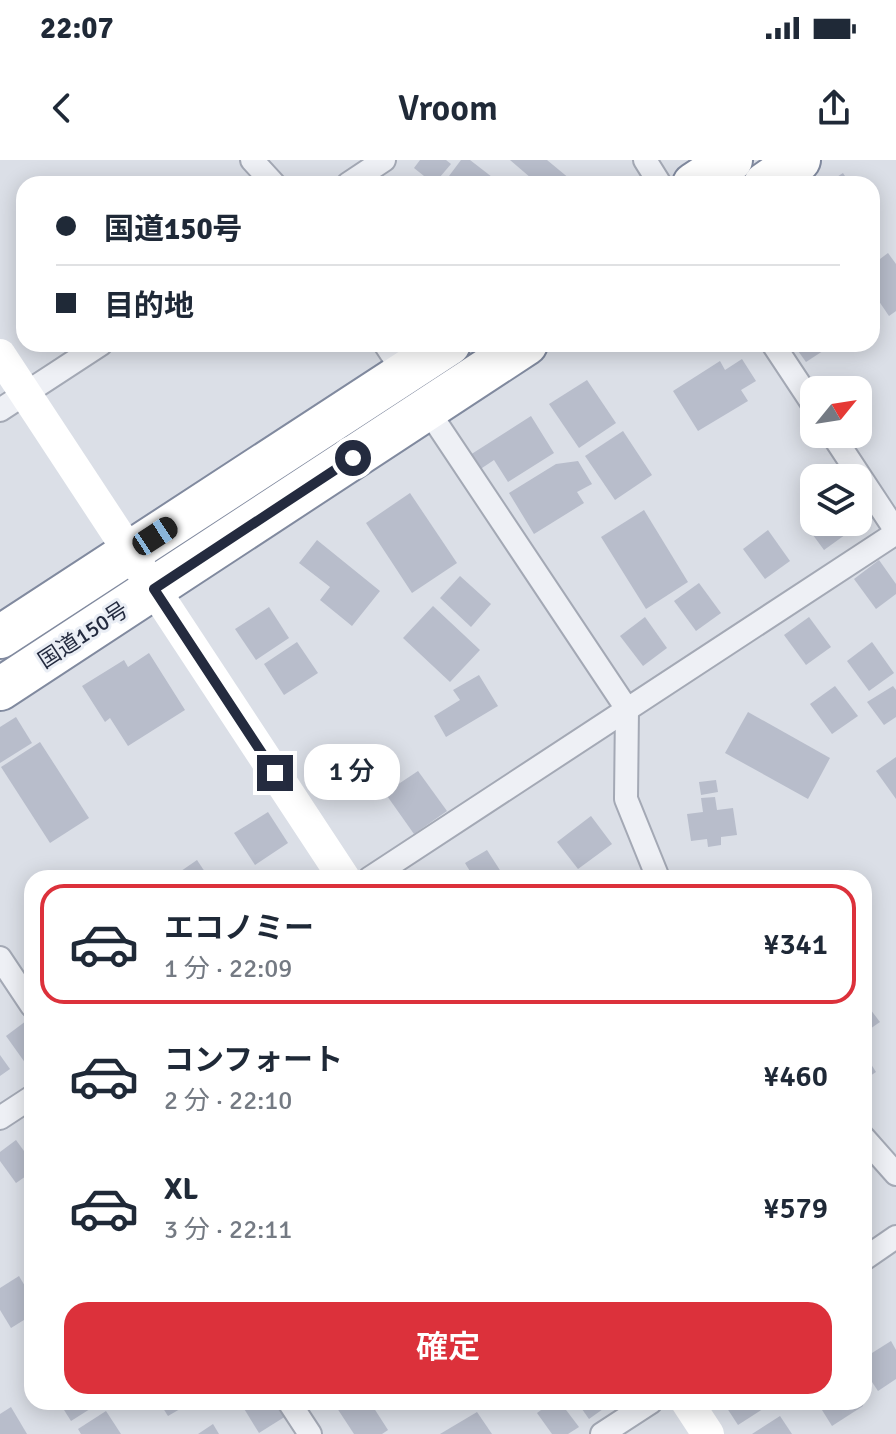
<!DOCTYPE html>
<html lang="ja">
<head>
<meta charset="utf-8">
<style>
  :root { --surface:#fff; --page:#f6f6f7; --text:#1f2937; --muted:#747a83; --line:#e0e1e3; --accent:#dc313b }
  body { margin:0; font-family:Signika,"Noto Sans JP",sans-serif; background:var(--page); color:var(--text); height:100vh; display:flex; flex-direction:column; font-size:30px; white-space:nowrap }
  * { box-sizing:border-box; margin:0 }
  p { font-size:26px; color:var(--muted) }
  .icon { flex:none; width:44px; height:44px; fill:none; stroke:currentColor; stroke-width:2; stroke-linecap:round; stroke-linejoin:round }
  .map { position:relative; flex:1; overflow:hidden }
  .panel { position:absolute; left:24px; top:710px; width:848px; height:540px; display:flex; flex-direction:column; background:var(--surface); border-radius:24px; box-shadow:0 4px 20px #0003 }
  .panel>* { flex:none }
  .banner { position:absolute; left:16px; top:16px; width:864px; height:176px; border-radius:24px; box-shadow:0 4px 20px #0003; display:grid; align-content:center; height:176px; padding:0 40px; background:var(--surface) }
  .needle { width:52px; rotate:60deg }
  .controls { position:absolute; left:800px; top:216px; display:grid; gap:16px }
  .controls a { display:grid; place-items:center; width:72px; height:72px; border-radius:16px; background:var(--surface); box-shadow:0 4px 20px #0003; font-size:40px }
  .end { position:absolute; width:36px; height:36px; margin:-18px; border:10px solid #242b3f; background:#fff; box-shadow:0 0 0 4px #fff }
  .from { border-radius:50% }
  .bubble { position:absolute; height:56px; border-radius:24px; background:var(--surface); box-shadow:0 4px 20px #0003; font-size:26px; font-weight:600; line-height:56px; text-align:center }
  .car { position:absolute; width:24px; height:48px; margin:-24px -12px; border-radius:10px; box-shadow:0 0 6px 2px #0007; background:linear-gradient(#222 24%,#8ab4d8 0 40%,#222 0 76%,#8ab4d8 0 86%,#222 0) }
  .banner b { display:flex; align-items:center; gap:28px; height:76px; font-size:30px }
  .banner b+b { border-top:2px solid var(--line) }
  .banner i { width:20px; height:20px; background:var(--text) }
  ul { padding:14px 0 0; list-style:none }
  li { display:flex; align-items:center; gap:24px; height:120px; margin:0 16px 12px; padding:0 24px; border:4px solid transparent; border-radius:24px }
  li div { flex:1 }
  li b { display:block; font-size:30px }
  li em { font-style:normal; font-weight:600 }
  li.selected { border-color:var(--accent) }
  li>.icon { width:72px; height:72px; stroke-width:1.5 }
  .button { display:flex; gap:16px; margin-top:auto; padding:16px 40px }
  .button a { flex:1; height:92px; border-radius:24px; background:var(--accent); color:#fff; font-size:32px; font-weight:600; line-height:92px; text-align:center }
  .status { display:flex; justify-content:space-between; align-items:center; height:56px; padding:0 40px; background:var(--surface); direction:ltr }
  .status svg { height:22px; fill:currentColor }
  header { display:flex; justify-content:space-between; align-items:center; height:104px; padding:0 40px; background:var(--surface); font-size:36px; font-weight:600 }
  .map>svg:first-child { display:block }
  .building { fill:#b8bdcb }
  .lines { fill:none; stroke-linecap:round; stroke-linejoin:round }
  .street-casing { stroke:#a4a9b5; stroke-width:26 }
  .highway-casing { stroke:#818a9f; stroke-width:46 }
  .street { stroke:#eef0f5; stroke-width:22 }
  .secondary { stroke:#fff; stroke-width:32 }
  .highway { stroke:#fff; stroke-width:42 }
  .route { stroke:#242b3f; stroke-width:10 }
  .labels { text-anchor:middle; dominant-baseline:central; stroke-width:6; stroke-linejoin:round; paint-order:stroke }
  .street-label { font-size:22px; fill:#242b3f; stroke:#eaeef5 }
</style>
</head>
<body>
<div class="status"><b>22:07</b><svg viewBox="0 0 49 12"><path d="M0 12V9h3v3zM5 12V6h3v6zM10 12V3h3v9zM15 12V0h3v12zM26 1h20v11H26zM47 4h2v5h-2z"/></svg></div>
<header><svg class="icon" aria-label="back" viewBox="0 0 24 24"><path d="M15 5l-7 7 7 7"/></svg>Vroom<svg class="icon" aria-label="share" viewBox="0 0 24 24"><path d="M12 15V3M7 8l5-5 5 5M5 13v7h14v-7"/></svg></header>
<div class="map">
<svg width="896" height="1274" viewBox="0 0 896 1274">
  <rect width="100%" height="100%" fill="#dbdfe7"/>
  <g class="building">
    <path d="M420,0H446L451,4L434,24L414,8Z"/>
    <path d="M461,0H470L501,24H443Z"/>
    <path d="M510,0H547L576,24H538Z"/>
    <path d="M843,13L850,24H826Z"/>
    <path d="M888,93L896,104V151L889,156L872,131V105Z"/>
    <path d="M793,184H827L829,187L806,202Z"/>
    <path d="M742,199L756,221L741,230L748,241L698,271L673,231L720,201L725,210Z"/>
    <path d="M587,220L616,263L579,288L549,244Z"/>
    <path d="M531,256L554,293L508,322L494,300L479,310L470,295Z"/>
    <path d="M623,271L652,315L615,340L585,296Z"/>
    <path d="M578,301L592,324L577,332L584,343L534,374L509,333L556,304Z"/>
    <path d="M410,333L457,403L412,433L366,363Z"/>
    <path d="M644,350L688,422L646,449L601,377Z"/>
    <path d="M814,351V362H842L849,372L824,390L802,360Z"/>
    <path d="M768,370L790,401L765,419L743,389Z"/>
    <path d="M317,380L380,431L352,466L320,440L330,427L299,403Z"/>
    <path d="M879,400L896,424V434L876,449L854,419Z"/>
    <path d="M460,416L491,444L471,467L440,438Z"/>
    <path d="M699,423L721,453L696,471L674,441Z"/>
    <path d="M433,446L480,490L450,522L403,478Z"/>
    <path d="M269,447L289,478L256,500L235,469Z"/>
    <path d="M645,457L667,488L643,506L620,476Z"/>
    <path d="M809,457L831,487L806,505L784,475Z"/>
    <path d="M297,482L318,513L284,535L264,504Z"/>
    <path d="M872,482L894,513L869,531L847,501Z"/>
    <path d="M149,493L185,550L128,586L110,558L105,562L82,526L124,500L128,507Z"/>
    <path d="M479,515L498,546L446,577L434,556L460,540L453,530Z"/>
    <path d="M835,526L858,556L832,574L810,544Z"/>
    <path d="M893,526L896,530V557L884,565L867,542Z"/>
    <path d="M748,552L830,598L808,639L725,593Z"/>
    <path d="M16,557L32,583L0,603V567Z"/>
    <path d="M40,582L89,658L50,683L1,607Z"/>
    <path d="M896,597V639L876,611Z"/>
    <path d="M418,611L447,651L414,674L385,633Z"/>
    <path d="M716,620L718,632L701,635L699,622Z"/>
    <path d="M715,637L717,650L733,648L737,675L721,677V685L708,687L707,679L691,681L687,654L703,652L701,638Z"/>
    <path d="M268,652L288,683L255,705L234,673Z"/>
    <path d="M591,656L612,684L578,709L557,682Z"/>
    <path d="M487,690L505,718H474L465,703Z"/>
    <path d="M197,700L209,718H171Z"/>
    <path d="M864,841L880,862L864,873Z"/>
    <path d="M26,861L32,870V900L26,904L6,876Z"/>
    <path d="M864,893L876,912L864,920Z"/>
    <path d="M0,895L10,909L0,916Z"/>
    <path d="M16,980L32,1002V1012L16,1023L0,1001V992Z"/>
    <path d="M19,1116L32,1138V1155L11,1168L0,1150V1128Z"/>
    <path d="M891,1181L896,1190V1219L878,1231L864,1210V1198Z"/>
    <path d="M59,1242H101L71,1261Z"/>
    <path d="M159,1242H192L168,1256Z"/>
    <path d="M252,1242H277L286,1256L259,1273L243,1247Z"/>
    <path d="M341,1242H370L388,1270L382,1274H354L335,1245Z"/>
    <path d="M552,1242H560L579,1267L568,1274H552L537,1253Z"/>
    <path d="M577,1242H609L610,1244L589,1259Z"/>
    <path d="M723,1242H768L769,1245L738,1265Z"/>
    <path d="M817,1242H861L863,1246L832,1266Z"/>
    <path d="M11,1247L27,1274H0V1254Z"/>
    <path d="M106,1251L121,1274H81L78,1269Z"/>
    <path d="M477,1252L492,1274H440Z"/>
    <path d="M780,1256L792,1274H752Z"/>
    <path d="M213,1264L219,1274H198Z"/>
  </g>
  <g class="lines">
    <defs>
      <g id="street">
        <path d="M252,0L274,24"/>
        <path d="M645,0L660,24"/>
        <path d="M348,24L384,0"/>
        <path d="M385,184L404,213"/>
        <path d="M773,184L814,246"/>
        <path d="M427,249L627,549L626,639L658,718"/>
        <path d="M0,250L101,184"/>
        <path d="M832,274L896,371"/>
        <path d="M370,718L896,373"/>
        <path d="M0,798L32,846"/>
        <path d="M0,958L32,937"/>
        <path d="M864,978L896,1014"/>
        <path d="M864,1099L896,1077"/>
        <path d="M289,1242L310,1274"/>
        <path d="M602,1274L651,1242"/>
      </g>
      <g id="highway">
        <path d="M694,24L731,0"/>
        <path d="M765,24L799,0"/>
        <path d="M0,477L449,184"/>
        <path d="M0,529L526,184"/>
      </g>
    </defs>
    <use href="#street" class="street-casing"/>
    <use href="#highway" class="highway-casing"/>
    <use href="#street" class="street"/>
    <g class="secondary">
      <path d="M0,195L344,718"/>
      <path d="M687,1242L708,1274"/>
    </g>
    <use href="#highway" class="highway"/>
  </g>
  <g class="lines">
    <path class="route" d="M275,613L154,429L353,298"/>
  </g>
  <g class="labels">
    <g class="street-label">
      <text transform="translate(83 475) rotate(-33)">国道150号</text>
    </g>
  </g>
</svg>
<div class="controls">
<a><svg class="needle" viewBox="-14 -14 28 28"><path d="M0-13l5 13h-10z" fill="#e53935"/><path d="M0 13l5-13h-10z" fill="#747a83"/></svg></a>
<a><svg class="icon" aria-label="layers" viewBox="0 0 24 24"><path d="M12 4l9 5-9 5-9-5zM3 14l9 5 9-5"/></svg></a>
</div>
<i class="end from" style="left:353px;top:298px"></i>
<i class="end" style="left:275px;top:613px"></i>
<div class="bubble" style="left:304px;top:584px;width:96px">1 分</div>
<i class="car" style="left:155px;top:376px;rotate:57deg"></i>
<div class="banner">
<b><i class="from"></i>国道150号</b>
<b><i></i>目的地</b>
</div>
<section class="panel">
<ul>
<li class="selected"><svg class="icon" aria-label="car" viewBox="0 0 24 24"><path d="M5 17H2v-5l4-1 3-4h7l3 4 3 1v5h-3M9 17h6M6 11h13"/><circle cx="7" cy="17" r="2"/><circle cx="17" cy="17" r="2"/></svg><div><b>エコノミー</b><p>1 分 · 22:09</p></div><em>¥341</em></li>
<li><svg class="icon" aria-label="car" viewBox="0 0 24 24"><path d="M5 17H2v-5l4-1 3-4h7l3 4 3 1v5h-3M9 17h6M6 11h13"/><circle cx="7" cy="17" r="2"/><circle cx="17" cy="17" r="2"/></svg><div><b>コンフォート</b><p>2 分 · 22:10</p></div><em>¥460</em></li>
<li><svg class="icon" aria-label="car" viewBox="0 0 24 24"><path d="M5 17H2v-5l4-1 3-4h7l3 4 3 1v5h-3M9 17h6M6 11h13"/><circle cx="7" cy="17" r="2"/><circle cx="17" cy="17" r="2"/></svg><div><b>XL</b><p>3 分 · 22:11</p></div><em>¥579</em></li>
</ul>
<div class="button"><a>確定</a></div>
</section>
</div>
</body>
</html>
